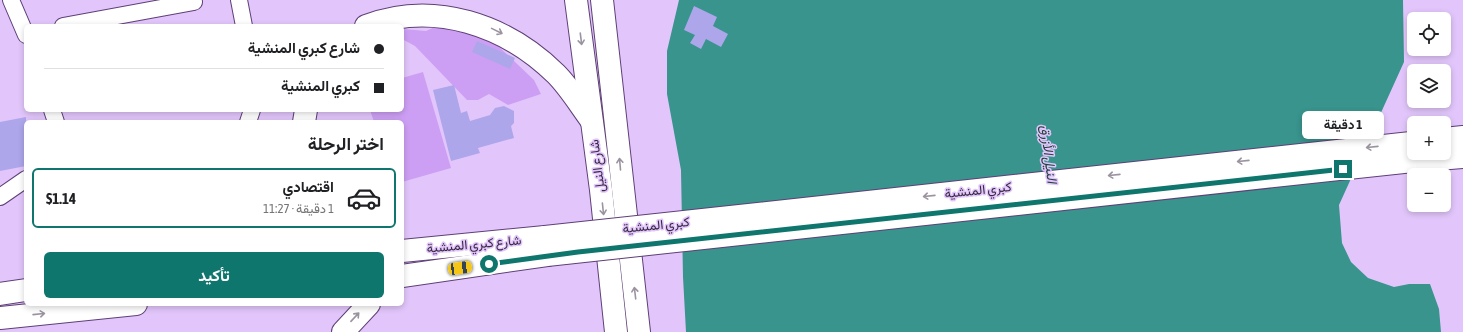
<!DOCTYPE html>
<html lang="ar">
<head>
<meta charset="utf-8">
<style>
  :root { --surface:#fff; --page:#f2f2f2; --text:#202124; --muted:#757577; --line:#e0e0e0; --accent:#0f766e }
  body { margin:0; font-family:"Asap Condensed",Vazirmatn,sans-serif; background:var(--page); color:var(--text); direction:rtl; height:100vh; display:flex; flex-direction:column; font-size:15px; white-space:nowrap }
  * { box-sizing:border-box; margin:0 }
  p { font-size:13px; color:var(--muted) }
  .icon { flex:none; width:22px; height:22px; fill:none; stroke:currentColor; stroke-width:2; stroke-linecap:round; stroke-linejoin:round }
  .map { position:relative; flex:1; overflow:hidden; direction:ltr }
  .side { position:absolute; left:24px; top:120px; width:380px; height:186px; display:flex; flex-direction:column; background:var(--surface); border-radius:6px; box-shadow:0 2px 6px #0003; direction:rtl }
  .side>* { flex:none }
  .top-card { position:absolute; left:24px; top:24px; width:380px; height:88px; border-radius:6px; box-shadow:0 2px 6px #0003; direction:rtl; display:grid; align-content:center; height:88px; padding:0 20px; background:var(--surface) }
  .buttons { position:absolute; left:1407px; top:12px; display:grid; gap:8px }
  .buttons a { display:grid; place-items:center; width:44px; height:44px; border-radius:6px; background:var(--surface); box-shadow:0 2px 6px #0003; font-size:20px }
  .end { position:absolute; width:18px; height:18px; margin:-9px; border:5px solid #0f766e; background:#fff; box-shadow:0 0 0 2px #fff }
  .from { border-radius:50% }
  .bubble { position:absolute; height:28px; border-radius:6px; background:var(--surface); box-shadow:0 2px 6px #0003; font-size:13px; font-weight:700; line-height:28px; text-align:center; direction:rtl }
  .car { position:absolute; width:12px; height:24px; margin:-12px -6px; border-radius:5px; box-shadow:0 0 3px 1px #0007; background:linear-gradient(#f5c518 24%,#345 0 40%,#f5c518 0 76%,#345 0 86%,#f5c518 0) }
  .top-card b { display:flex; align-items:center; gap:14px; height:38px; font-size:15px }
  .top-card b+b { border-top:1px solid var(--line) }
  .top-card i { width:10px; height:10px; background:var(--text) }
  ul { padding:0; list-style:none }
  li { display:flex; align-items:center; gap:12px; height:60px; margin:0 8px 6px; padding:0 12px; border:2px solid transparent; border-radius:6px }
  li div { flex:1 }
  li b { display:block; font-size:15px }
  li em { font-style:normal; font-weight:700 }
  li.active { border-color:var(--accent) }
  li>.icon { width:36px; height:36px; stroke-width:1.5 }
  h2 { padding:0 20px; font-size:18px; line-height:48px }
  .cta { display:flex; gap:8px; margin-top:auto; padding:8px 20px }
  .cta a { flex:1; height:46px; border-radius:6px; background:var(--accent); color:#fff; font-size:16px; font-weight:700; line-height:46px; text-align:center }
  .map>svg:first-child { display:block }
  .green { fill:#cd9ff4 }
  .water { fill:#38948d }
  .building { fill:#ada6ea }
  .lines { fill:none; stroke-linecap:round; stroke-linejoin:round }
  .minor-casing { stroke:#5e3f77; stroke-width:18 }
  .primary-casing { stroke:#5e3f77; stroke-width:24 }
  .minor { stroke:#fff; stroke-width:16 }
  .primary { stroke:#fff; stroke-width:22 }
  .primary-bridge-casing { stroke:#5e3f77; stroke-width:24; stroke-linecap:butt }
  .primary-bridge { stroke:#fff; stroke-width:22 }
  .oneway { stroke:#9b94a0 }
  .route { stroke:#0f766e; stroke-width:5 }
  .labels { text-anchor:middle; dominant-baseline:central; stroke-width:3; stroke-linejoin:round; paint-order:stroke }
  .street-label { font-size:13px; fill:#372942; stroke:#e2c6fb }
  .water-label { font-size:14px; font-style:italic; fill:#25423f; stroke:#e2c6fb }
</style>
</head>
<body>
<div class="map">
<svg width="1463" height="332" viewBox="0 0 1463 332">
  <rect width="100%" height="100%" fill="#e2c6fb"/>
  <g class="green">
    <path d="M446,22L495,43L534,80L541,94L508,105L489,94L478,100H467L415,46L402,39L403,29L426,31Z"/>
    <path d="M423,72L451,168L402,182V122H374L370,110H402V78Z"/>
  </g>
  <path class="water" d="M679,0H1403L1404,62L1339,205L1342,243L1351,262L1368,278L1394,287L1409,284H1430L1439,309L1441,332H686L683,277L681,170L667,94V51Z"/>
  <g class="building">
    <path d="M694,6L717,17L713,26L728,34L721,47L706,39L701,49L690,43L695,35L684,30Z"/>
    <path d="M477,41L515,58L510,69L472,52Z"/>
    <path d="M454,85L461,113L467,111L470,121L490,115L495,108L504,106L514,111V123L511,126L514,138L478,148L480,153L451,161L433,90Z"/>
    <path d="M26,117V166L0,171V122Z"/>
  </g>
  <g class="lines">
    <defs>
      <g id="minor">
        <path d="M11,0L26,35"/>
        <path d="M239,0L244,26"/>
        <path d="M63,26L194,2"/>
        <path d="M52,110L56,122"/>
        <path d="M248,122L252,110"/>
        <path d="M0,197L26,179"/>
      </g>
      <g id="primary">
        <path d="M576,0L601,190L616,332"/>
        <path d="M602,0L639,332"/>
        <path d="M366,26C434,0 506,25 556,74C569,87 580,105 591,120"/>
        <path d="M304,122L306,110"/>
        <path d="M1444,139L1463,137"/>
        <path d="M1413,161L1463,157"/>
        <path d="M402,251L545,237"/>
        <path d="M402,276L547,255"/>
        <path d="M0,294L26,290"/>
        <path d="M0,318L136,304"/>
        <path d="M343,332L369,304"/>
      </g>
    </defs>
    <use href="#minor" class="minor-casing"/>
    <use href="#primary" class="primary-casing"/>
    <use href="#minor" class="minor"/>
    <use href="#primary" class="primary"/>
    <defs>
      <g id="primary-bridge">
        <path d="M545,237L1411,143"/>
        <path d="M547,255L1413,161"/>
      </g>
    </defs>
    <use href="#primary-bridge" class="primary-bridge-casing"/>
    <use href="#primary-bridge" class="primary-bridge"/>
  </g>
  <defs><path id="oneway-shaft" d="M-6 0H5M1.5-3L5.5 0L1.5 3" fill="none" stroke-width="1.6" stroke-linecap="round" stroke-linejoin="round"/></defs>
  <g class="oneway">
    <use href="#oneway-shaft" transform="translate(497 31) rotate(26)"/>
    <use href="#oneway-shaft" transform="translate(581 39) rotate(83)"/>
    <use href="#oneway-shaft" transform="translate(1372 147) rotate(174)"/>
    <use href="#oneway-shaft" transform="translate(1243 161) rotate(174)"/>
    <use href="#oneway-shaft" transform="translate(620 164) rotate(-95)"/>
    <use href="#oneway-shaft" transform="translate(1114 175) rotate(174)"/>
    <use href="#oneway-shaft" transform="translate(929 196) rotate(174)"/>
    <use href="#oneway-shaft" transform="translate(603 209) rotate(84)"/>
    <use href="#oneway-shaft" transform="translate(635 293) rotate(-97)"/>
    <use href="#oneway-shaft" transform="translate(39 314) rotate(-6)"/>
    <use href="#oneway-shaft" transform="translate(355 317) rotate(-47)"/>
  </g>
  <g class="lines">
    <path class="route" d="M489,264L578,252L1343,169"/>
  </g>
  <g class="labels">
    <g class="street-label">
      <text transform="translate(597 166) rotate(-97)">شارع النيل</text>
      <text transform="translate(978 190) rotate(-6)">كبري المنشية</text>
      <text transform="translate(656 225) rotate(-6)">كبري المنشية</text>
      <text transform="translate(474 244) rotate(-5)">شارع كبري المنشية</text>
    </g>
    <g class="water-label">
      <text transform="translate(1049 154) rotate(83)">النيل الأزرق</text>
    </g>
  </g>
</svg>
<div class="buttons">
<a><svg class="icon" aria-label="locate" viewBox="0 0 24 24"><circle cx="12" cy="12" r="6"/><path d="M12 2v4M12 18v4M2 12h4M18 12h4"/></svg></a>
<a><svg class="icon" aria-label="layers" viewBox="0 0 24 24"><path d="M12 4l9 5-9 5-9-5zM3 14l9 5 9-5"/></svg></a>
<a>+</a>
<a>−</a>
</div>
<i class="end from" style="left:489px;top:264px"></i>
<i class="end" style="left:1343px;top:169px"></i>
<div class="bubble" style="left:1302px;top:111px;width:82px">1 دقيقة</div>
<i class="car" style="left:460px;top:268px;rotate:82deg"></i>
<div class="top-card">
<b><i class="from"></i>شارع كبري المنشية</b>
<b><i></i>كبري المنشية</b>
</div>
<section class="side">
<h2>اختر الرحلة</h2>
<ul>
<li class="active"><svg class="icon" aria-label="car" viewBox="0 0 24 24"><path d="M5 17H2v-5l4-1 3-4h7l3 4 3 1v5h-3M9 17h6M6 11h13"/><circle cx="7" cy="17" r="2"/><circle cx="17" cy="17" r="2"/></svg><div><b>اقتصادي</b><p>1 دقيقة · 11:27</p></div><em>$1.14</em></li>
</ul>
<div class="cta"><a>تأكيد</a></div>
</section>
</div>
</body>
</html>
